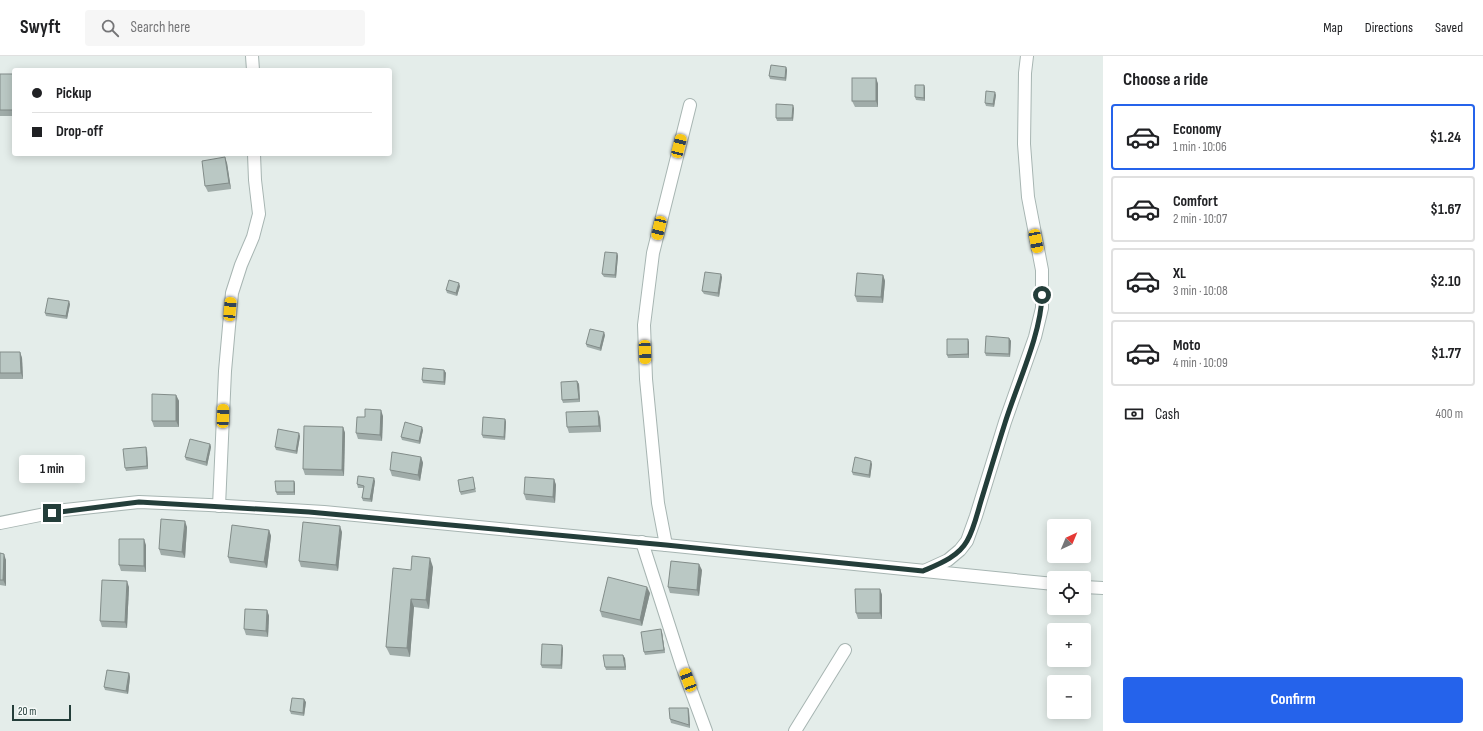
<!DOCTYPE html>
<html lang="en">
<head>
<meta charset="utf-8">
<style>
  :root { --surface:#fff; --page:#f6f6f6; --text:#202124; --muted:#757577; --line:#e0e0e0; --accent:#2563eb }
  body { margin:0; font-family:"Sofia Sans Condensed",sans-serif; background:var(--page); color:var(--text); height:100vh; display:flex; flex-direction:column; font-size:15px; white-space:nowrap }
  * { box-sizing:border-box; margin:0 }
  p { font-size:13px; color:var(--muted) }
  .icon { flex:none; width:22px; height:22px; fill:none; stroke:currentColor; stroke-width:2; stroke-linecap:round; stroke-linejoin:round }
  .map { position:relative; flex:1; overflow:hidden }
  .sheet { display:flex; flex-direction:column; background:var(--surface); width:380px }
  .sheet>* { flex:none }
  .hud { position:absolute; left:12px; top:12px; width:380px; height:88px; border-radius:4px; box-shadow:0 2px 10px #0003; display:grid; align-content:center; height:88px; padding:0 20px; background:var(--surface) }
  .needle { width:26px; rotate:44deg }
  .fabs { position:absolute; left:1047px; top:463px; display:grid; gap:8px }
  .fabs a { display:grid; place-items:center; width:44px; height:44px; border-radius:4px; background:var(--surface); box-shadow:0 2px 10px #0003; font-size:20px }
  .scale { position:absolute; left:12px; bottom:10px; width:59px; box-sizing:border-box; padding-left:4px; border:2px solid #243e3a; border-top:0; font-size:11px; line-height:14px; white-space:nowrap; color:#243e3a; -webkit-text-stroke:3px #f5faf8; paint-order:stroke }
  .end { position:absolute; width:18px; height:18px; margin:-9px; border:5px solid #243e3a; background:#fff; box-shadow:0 0 0 2px #fff }
  .from { border-radius:50% }
  .bubble { position:absolute; height:28px; border-radius:4px; background:var(--surface); box-shadow:0 2px 10px #0003; font-size:13px; font-weight:700; line-height:28px; text-align:center }
  .car { position:absolute; width:12px; height:24px; margin:-12px -6px; border-radius:5px; box-shadow:0 0 3px 1px #0007; background:linear-gradient(#f5c518 24%,#345 0 40%,#f5c518 0 76%,#345 0 86%,#f5c518 0) }
  .hud b { display:flex; align-items:center; gap:14px; height:38px; font-size:15px }
  .hud b+b { border-top:1px solid var(--line) }
  .hud i { width:10px; height:10px; background:var(--text) }
  ul { padding:0; list-style:none }
  li { display:flex; align-items:center; gap:12px; height:66px; margin:0 8px 6px; padding:0 12px; border:2px solid var(--line); border-radius:4px }
  li div { flex:1 }
  li b { display:block; font-size:15px }
  li em { font-style:normal; font-weight:700 }
  li.selected { border-color:var(--accent) }
  li>.icon { width:36px; height:36px; stroke-width:1.5 }
  h2 { padding:0 20px; font-size:18px; line-height:48px }
  .pay { display:flex; align-items:center; gap:10px; height:44px; padding:0 20px; font-size:15px }
  .pay p { margin-inline-start:auto }
  .cta { display:flex; gap:8px; margin-top:auto; padding:8px 20px }
  .cta a { flex:1; height:46px; border-radius:4px; background:var(--accent); color:#fff; font-size:16px; font-weight:700; line-height:46px; text-align:center }
  header { display:flex; align-items:center; gap:24px; box-sizing:border-box; height:56px; padding:0 20px; background:var(--surface); border-bottom:1px solid var(--line) }
  header strong { font-size:19px }
  nav { display:flex; gap:22px; margin-inline-start:auto; font-size:14px }
  .search { width:280px; height:36px; background:var(--page); display:flex; align-items:center; gap:10px; box-sizing:border-box; padding:0 14px; border-radius:4px; color:var(--muted); font-size:15px }
  main { display:flex; flex:1; min-height:0 }
  .map>svg:first-child { display:block }
  .lines { fill:none; stroke-linecap:round; stroke-linejoin:round }
  .street-casing { stroke:#a7b5b2; stroke-width:14 }
  .street { stroke:#fff; stroke-width:12 }
  .wall { fill:#a0aca9 }
  .shaded-wall { fill:#828c89 }
  .building { fill:#bac8c4; stroke:#828c89 }
  .route { stroke:#243e3a; stroke-width:5 }
</style>
</head>
<body>
<header>
<strong>Swyft</strong>
<div class="search"><svg class="icon" aria-label="search" viewBox="0 0 24 24"><circle cx="10" cy="10" r="6"/><path d="M15 15l6 6"/></svg>Search here</div>
<nav><a>Map</a><a>Directions</a><a>Saved</a></nav>
</header>
<main>
<div class="map">
<svg width="1103" height="675" viewBox="0 0 1103 675">
  <rect width="100%" height="100%" fill="#e4edea"/>
  <g class="lines">
    <defs>
      <g id="street">
        <path d="M252,0L253,14"/>
        <path d="M219,450L225,315L232,237L241,209L253,181L259,158L255,124L254,98"/>
        <path d="M0,467L65,454L139,446L209,449L324,456L666,489L1054,528"/>
        <path d="M642,486L682,610L706,675"/>
        <path d="M666,489L658,447L646,323L644,269L653,197L690,49"/>
        <path d="M924,515L948,504L960,494L967,485L976,460L1005,366L1035,281L1042,252V214L1028,141L1024,88L1025,17L1027,0"/>
        <path d="M1084,531L1103,532"/>
        <path d="M795,675L845,594"/>
      </g>
    </defs>
    <use href="#street" class="street-casing"/>
    <use href="#street" class="street"/>
  </g>
  <g class="wall">
    <path d="M786,11L787,14L786,25L770,23L769,20Z"/>
    <rect x="0" y="18" width="14" height="42"/>
    <path d="M876,22L878,28V51H855L852,45Z"/>
    <path d="M924,29L925,32V45L916,44L915,41Z"/>
    <path d="M996,39L994,51L986,50L985,47Z"/>
    <path d="M794,52L793,65H777L776,62Z"/>
    <path d="M227,107L231,133L208,136L205,130Z"/>
    <path d="M617,197L618,200L616,222L604,221L602,218Z"/>
    <path d="M883,219L885,225L883,247L857,246L855,240Z"/>
    <path d="M722,221L719,241L704,238L702,235Z"/>
    <path d="M460,230L457,240L447,237L446,234Z"/>
    <path d="M70,248L67,263L46,260L45,257Z"/>
    <path d="M605,279L601,295L587,291L586,288Z"/>
    <path d="M1009,282L1011,285L1010,301L986,300L985,297Z"/>
    <path d="M969,286V302H948L947,299Z"/>
    <path d="M0,296H20L22,302L23,323H0Z"/>
    <path d="M444,314L446,317L445,329L423,327L422,324Z"/>
    <path d="M577,325L579,328L580,346L563,347L562,344Z"/>
    <path d="M176,339L179,345V371H154L152,365Z"/>
    <path d="M383,360L382,385L358,383L356,377L365,361Z"/>
    <path d="M600,361L601,376L569,377L567,371Z"/>
    <path d="M505,363L506,366L505,384L483,382L482,379Z"/>
    <path d="M343,371L345,377L344,420L305,419L303,413Z"/>
    <path d="M423,374L420,388L402,384L401,381Z"/>
    <path d="M300,380L297,398L276,394L275,391Z"/>
    <path d="M210,388L211,391L207,410L186,404L185,401Z"/>
    <path d="M147,394L148,413L126,415L125,412Z"/>
    <path d="M421,401L423,407L420,425L392,420L390,414Z"/>
    <path d="M872,408L870,422L853,419L852,416Z"/>
    <path d="M554,423L556,429L555,447L526,444L524,438Z"/>
    <path d="M294,425L295,428V439H277L276,436Z"/>
    <path d="M375,425L372,446L363,445L362,442L364,432H358L357,428Z"/>
    <path d="M474,425L476,436L461,439L460,436Z"/>
    <path d="M187,471L185,502L161,499L159,493Z"/>
    <path d="M269,474L271,480L267,512L230,507L228,501Z"/>
    <path d="M342,476L338,515L301,511L299,505Z"/>
    <path d="M146,489V516L121,515L119,509Z"/>
    <path d="M0,497L6,504V530L0,529Z"/>
    <path d="M433,511L429,553L414,551L410,601L390,599L386,591L411,514Z"/>
    <path d="M702,514L699,540L670,537L668,531Z"/>
    <path d="M129,531L127,572L102,571L100,565Z"/>
    <path d="M880,533L882,539V563H858L856,557Z"/>
    <path d="M650,537L642,570L602,561L600,555Z"/>
    <path d="M267,554L269,560L268,581L246,579L244,573Z"/>
    <path d="M662,576L665,597L645,599L644,596Z"/>
    <path d="M563,592L562,613L542,612L541,609Z"/>
    <path d="M625,602L626,614H606L605,611Z"/>
    <path d="M129,617L130,621L128,638L105,634L104,631Z"/>
    <path d="M306,646L304,660L291,658L290,655Z"/>
    <path d="M688,652L689,655L690,672L671,667L670,663Z"/>
  </g>
  <g class="shaded-wall">
    <path d="M786,11L787,14L786,25L785,22Z"/>
    <path d="M876,22L878,28V51L876,45Z"/>
    <path d="M924,29L925,32V45L924,42Z"/>
    <path d="M995,36L996,39L994,51L993,48Z"/>
    <path d="M793,49L794,52L793,65L792,62Z"/>
    <path d="M225,101L227,107L231,133L229,127Z"/>
    <path d="M617,197L618,200L616,222L615,219Z"/>
    <path d="M721,218L722,221L719,241L718,237Z"/>
    <path d="M883,219L885,225L883,247L881,241Z"/>
    <path d="M459,227L460,230L457,240L456,237Z"/>
    <path d="M69,245L70,248L67,263L66,260Z"/>
    <path d="M604,276L605,279L601,295L600,292Z"/>
    <path d="M1009,282L1011,285L1010,301L1009,298Z"/>
    <path d="M968,283L969,286V302L968,298Z"/>
    <path d="M20,296L22,302L23,323L21,317Z"/>
    <path d="M444,314L446,317L445,329L444,326Z"/>
    <path d="M577,325L579,328L580,346L579,343Z"/>
    <path d="M176,339L179,345V371L176,365Z"/>
    <path d="M381,354L383,360L382,385L380,379Z"/>
    <path d="M598,355L600,361L601,376L599,370Z"/>
    <path d="M505,363L506,366L505,384L504,381Z"/>
    <path d="M343,371L345,377L344,420L342,414Z"/>
    <path d="M422,371L423,374L420,388L419,385Z"/>
    <path d="M299,377L300,380L297,398L296,395Z"/>
    <path d="M210,388L211,391L207,410L206,406Z"/>
    <path d="M146,391L147,394L148,413L147,410Z"/>
    <path d="M421,401L423,407L420,425L418,419Z"/>
    <path d="M871,405L872,408L870,422L869,419Z"/>
    <path d="M374,422L375,425L372,446L370,443Z"/>
    <path d="M554,423L556,429L555,447L553,441Z"/>
    <path d="M294,425L295,428V439L294,436Z"/>
    <path d="M185,465L187,471L185,502L182,496Z"/>
    <path d="M340,470L342,476L338,515L336,509Z"/>
    <path d="M269,474L271,480L267,512L264,506Z"/>
    <path d="M144,483L146,489V516L144,510Z"/>
    <path d="M4,498L6,504V530L3,524Z"/>
    <path d="M430,502L433,511L429,553L426,544Z"/>
    <path d="M699,508L702,514L699,540L697,534Z"/>
    <path d="M127,525L129,531L127,572L125,566Z"/>
    <path d="M647,531L650,537L642,570L640,564Z"/>
    <path d="M880,533L882,539V563L880,557Z"/>
    <path d="M411,543L414,551L410,601L407,592Z"/>
    <path d="M267,554L269,560L268,581L266,575Z"/>
    <path d="M661,573L662,576L665,597L664,594Z"/>
    <path d="M562,589L563,592L562,613L561,609Z"/>
    <path d="M623,599L625,602L626,614L625,611Z"/>
    <path d="M129,617L130,621L128,638L126,635Z"/>
    <path d="M304,643L306,646L304,660L303,657Z"/>
    <path d="M688,652L689,655L690,672L689,669Z"/>
  </g>
  <g class="building">
    <path d="M771,9L786,11L785,22L769,20Z"/>
    <rect x="0" y="18" width="14" height="36"/>
    <rect x="852" y="22" width="24" height="23"/>
    <path d="M915,29H924V42L915,41Z"/>
    <path d="M986,35L995,36L993,48L985,47Z"/>
    <path d="M776,48L793,49L792,62H776Z"/>
    <path d="M225,101L229,127L205,130L202,105Z"/>
    <path d="M605,196L617,197L615,219L602,218Z"/>
    <path d="M705,216L721,218L718,237L702,235Z"/>
    <path d="M857,217L883,219L881,241L855,240Z"/>
    <path d="M449,224L459,227L456,237L446,234Z"/>
    <path d="M48,242L69,245L66,260L45,257Z"/>
    <path d="M590,273L604,276L600,292L586,288Z"/>
    <path d="M986,280L1009,282V298L985,297Z"/>
    <path d="M947,283H968V298L947,299Z"/>
    <path d="M0,296H20L21,317H0Z"/>
    <path d="M423,312L444,314V326L422,324Z"/>
    <path d="M577,325L579,343L562,344L561,326Z"/>
    <path d="M152,338L176,339V365H152Z"/>
    <path d="M365,353L381,354L380,379L356,377L357,361H365Z"/>
    <path d="M598,355L599,370L567,371L566,356Z"/>
    <path d="M483,361L505,363L504,381L482,379Z"/>
    <path d="M405,366L422,371L419,385L401,381Z"/>
    <path d="M304,370L343,371L342,414L303,413Z"/>
    <path d="M278,373L299,377L296,395L275,391Z"/>
    <path d="M190,383L210,388L206,406L185,401Z"/>
    <path d="M146,391L147,410L125,412L123,393Z"/>
    <path d="M392,396L421,401L418,419L390,414Z"/>
    <path d="M855,401L871,405L869,419L852,416Z"/>
    <path d="M358,420L374,422L370,443L362,442L364,430L357,428Z"/>
    <path d="M473,421L475,433L460,436L458,424Z"/>
    <path d="M525,421L554,423L553,441L524,438Z"/>
    <path d="M275,425H294V436H276Z"/>
    <path d="M161,463L185,465L182,496L159,493Z"/>
    <path d="M303,466L340,470L336,509L299,505Z"/>
    <path d="M232,469L269,474L264,506L228,501Z"/>
    <path d="M119,483H144V510L119,509Z"/>
    <path d="M0,497L4,498L3,524H0Z"/>
    <path d="M412,500L430,502L426,544L411,543L407,592L386,591L393,512L411,514Z"/>
    <path d="M671,505L699,508L697,534L668,531Z"/>
    <path d="M608,521L647,531L640,564L600,555Z"/>
    <path d="M102,524L127,525L125,566L100,565Z"/>
    <path d="M855,533H880V557H856Z"/>
    <path d="M245,553L267,554L266,575L244,573Z"/>
    <path d="M661,573L664,594L644,596L641,576Z"/>
    <path d="M542,588L562,589L561,609H541Z"/>
    <path d="M603,599H623L625,611H605Z"/>
    <path d="M107,614L129,617L126,635L104,631Z"/>
    <path d="M292,642L304,643L303,657L290,655Z"/>
    <path d="M669,652H688L689,669L670,663Z"/>
  </g>
  <g class="lines">
    <path class="route" d="M52,457L139,446L309,456L666,489L923,515C939,508 958,501 967,485C974,473 977,458 981,445C989,419 997,392 1005,367C1017,328 1041,279 1042,239"/>
  </g>
</svg>
<div class="fabs">
<a><svg class="needle" viewBox="-14 -14 28 28"><path d="M0-13l5 13h-10z" fill="#e53935"/><path d="M0 13l5-13h-10z" fill="#757577"/></svg></a>
<a><svg class="icon" aria-label="locate" viewBox="0 0 24 24"><circle cx="12" cy="12" r="6"/><path d="M12 2v4M12 18v4M2 12h4M18 12h4"/></svg></a>
<a>+</a>
<a>−</a>
</div>
<div class="scale">20 m</div>
<i class="end from" style="left:1042px;top:239px"></i>
<i class="end" style="left:52px;top:457px"></i>
<div class="bubble" style="left:19px;top:399px;width:66px">1 min</div>
<i class="car" style="left:679px;top:90px;rotate:14deg"></i>
<i class="car" style="left:659px;top:172px;rotate:193deg"></i>
<i class="car" style="left:1036px;top:185px;rotate:169deg"></i>
<i class="car" style="left:230px;top:253px;rotate:5deg"></i>
<i class="car" style="left:645px;top:296px;rotate:178deg"></i>
<i class="car" style="left:223px;top:360px;rotate:2deg"></i>
<i class="car" style="left:688px;top:624px;rotate:339deg"></i>
<div class="hud">
<b><i class="from"></i>Pickup</b>
<b><i></i>Drop-off</b>
</div>
</div>
<section class="sheet">
<h2>Choose a ride</h2>
<ul>
<li class="selected"><svg class="icon" aria-label="car" viewBox="0 0 24 24"><path d="M5 17H2v-5l4-1 3-4h7l3 4 3 1v5h-3M9 17h6M6 11h13"/><circle cx="7" cy="17" r="2"/><circle cx="17" cy="17" r="2"/></svg><div><b>Economy</b><p>1 min · 10:06</p></div><em>$1.24</em></li>
<li><svg class="icon" aria-label="car" viewBox="0 0 24 24"><path d="M5 17H2v-5l4-1 3-4h7l3 4 3 1v5h-3M9 17h6M6 11h13"/><circle cx="7" cy="17" r="2"/><circle cx="17" cy="17" r="2"/></svg><div><b>Comfort</b><p>2 min · 10:07</p></div><em>$1.67</em></li>
<li><svg class="icon" aria-label="car" viewBox="0 0 24 24"><path d="M5 17H2v-5l4-1 3-4h7l3 4 3 1v5h-3M9 17h6M6 11h13"/><circle cx="7" cy="17" r="2"/><circle cx="17" cy="17" r="2"/></svg><div><b>XL</b><p>3 min · 10:08</p></div><em>$2.10</em></li>
<li><svg class="icon" aria-label="car" viewBox="0 0 24 24"><path d="M5 17H2v-5l4-1 3-4h7l3 4 3 1v5h-3M9 17h6M6 11h13"/><circle cx="7" cy="17" r="2"/><circle cx="17" cy="17" r="2"/></svg><div><b>Moto</b><p>4 min · 10:09</p></div><em>$1.77</em></li>
</ul>
<div class="pay"><svg class="icon" aria-label="cash" viewBox="0 0 24 24"><path d="M3 7h18v10H3z"/><circle cx="12" cy="12" r="2"/></svg>Cash<p>400 m</p></div>
<div class="cta"><a>Confirm</a></div>
</section>
</main>
</body>
</html>
